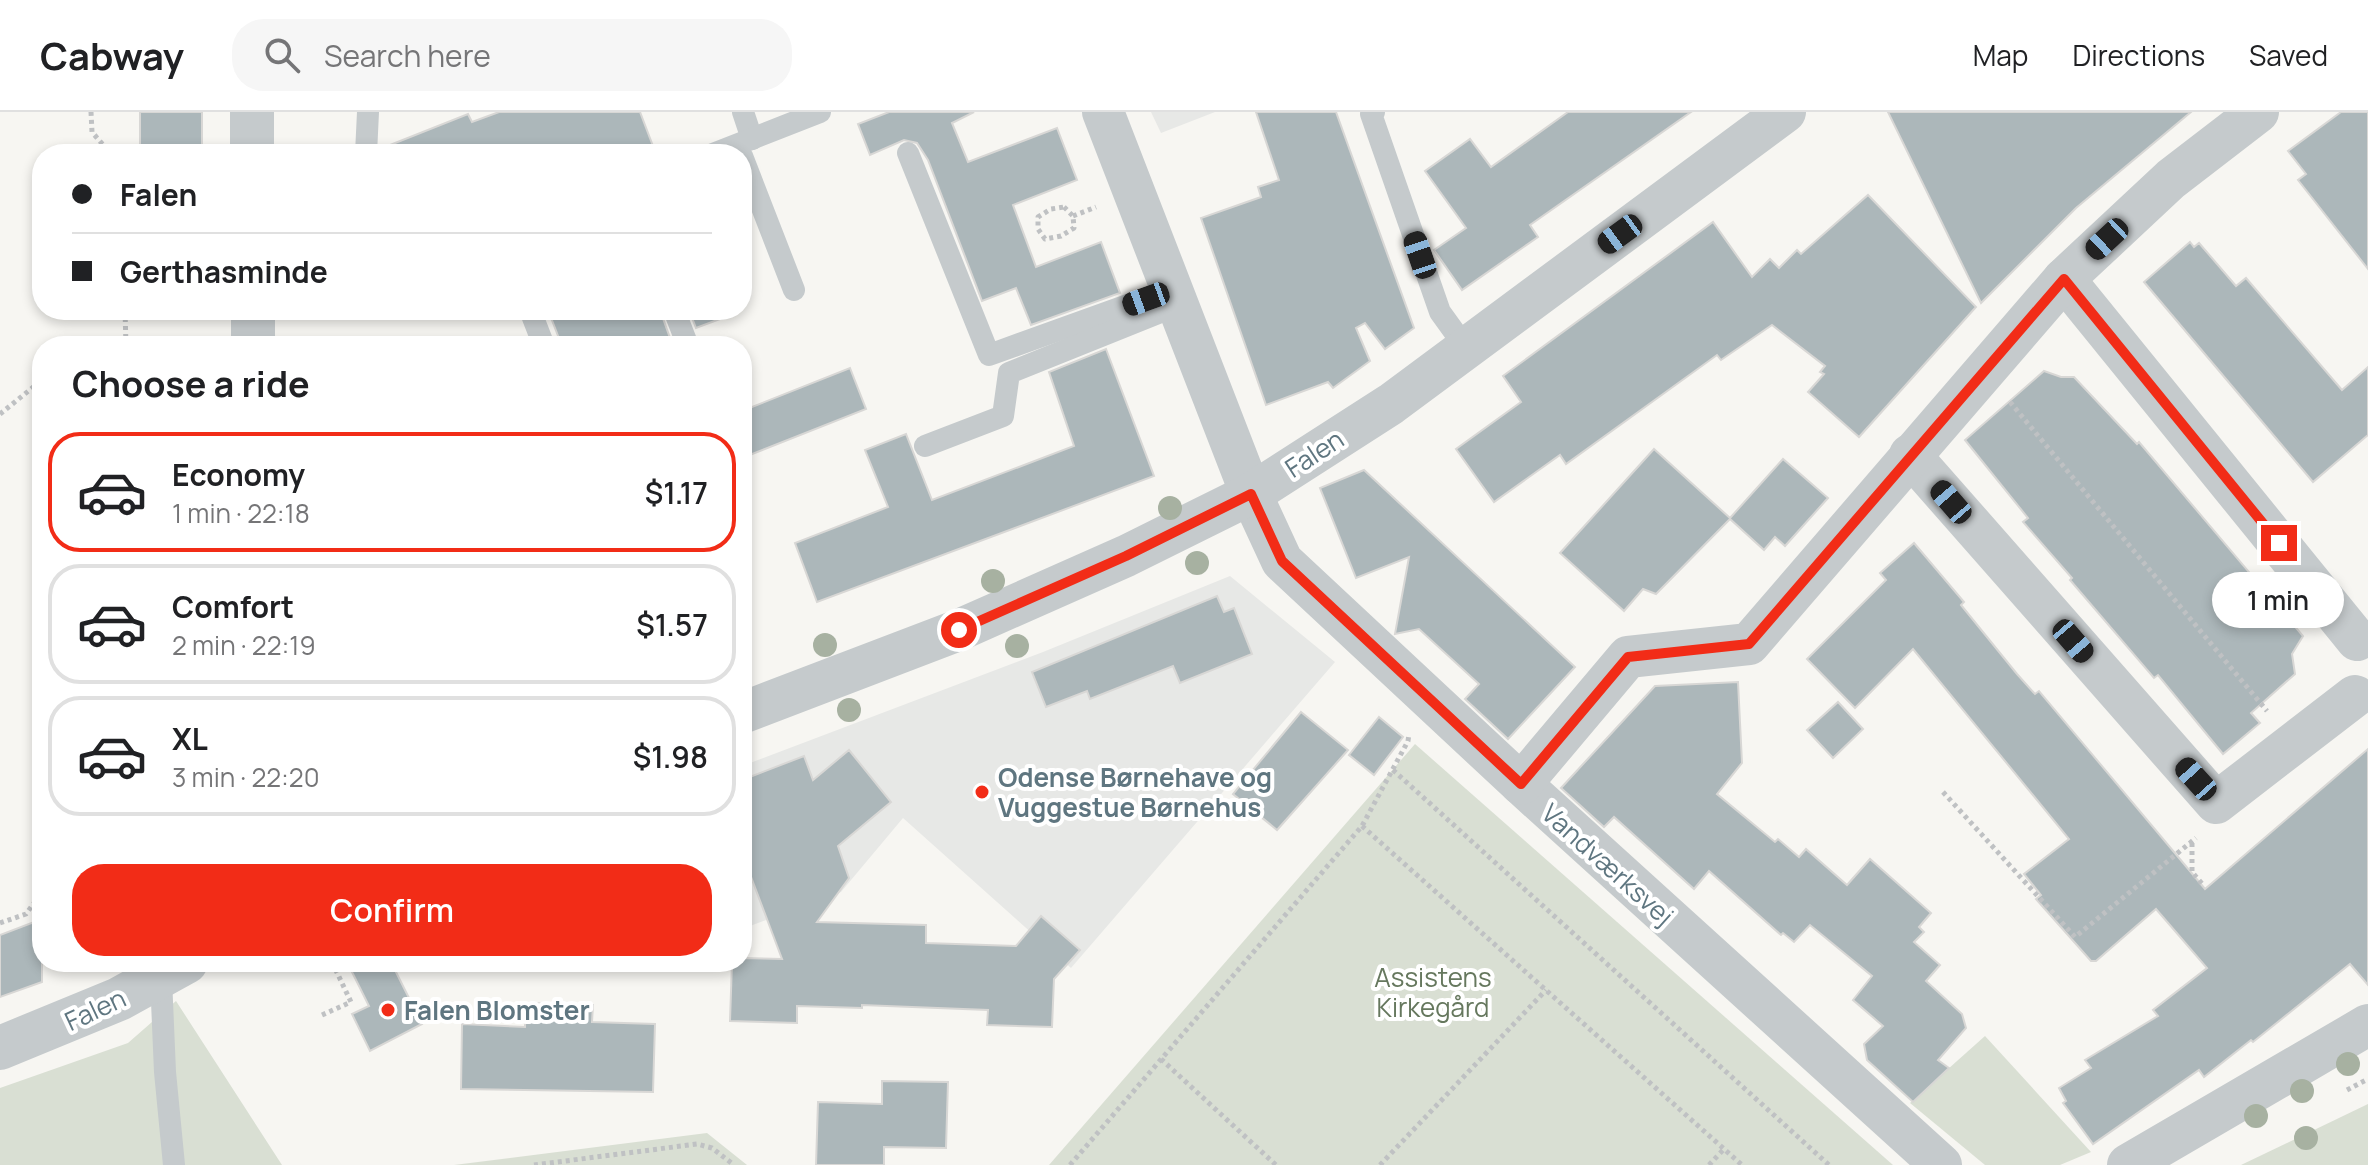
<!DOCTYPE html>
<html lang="en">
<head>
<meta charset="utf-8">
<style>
  :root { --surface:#fff; --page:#f6f6f6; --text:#202124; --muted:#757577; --line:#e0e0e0; --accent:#f22c17 }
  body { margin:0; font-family:Manrope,sans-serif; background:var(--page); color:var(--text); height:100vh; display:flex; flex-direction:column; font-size:30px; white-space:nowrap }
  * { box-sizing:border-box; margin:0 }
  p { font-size:26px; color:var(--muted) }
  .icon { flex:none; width:44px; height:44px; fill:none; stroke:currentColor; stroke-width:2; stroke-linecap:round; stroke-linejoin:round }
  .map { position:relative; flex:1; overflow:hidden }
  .side { position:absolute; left:32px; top:224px; width:720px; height:636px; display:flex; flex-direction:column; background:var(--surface); border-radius:32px; box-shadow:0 4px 12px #0003 }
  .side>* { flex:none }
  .guide { position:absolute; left:32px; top:32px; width:720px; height:176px; border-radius:32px; box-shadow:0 4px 12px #0003; display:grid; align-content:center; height:176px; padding:0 40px; background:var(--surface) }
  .end { position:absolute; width:36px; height:36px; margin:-18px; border:10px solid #f22c17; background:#fff; box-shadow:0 0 0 4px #fff }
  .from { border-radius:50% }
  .bubble { position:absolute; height:56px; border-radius:28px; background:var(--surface); box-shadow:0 4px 12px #0003; font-size:26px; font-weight:600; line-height:56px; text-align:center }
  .car { position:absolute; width:24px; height:48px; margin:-24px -12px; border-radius:10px; box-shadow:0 0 6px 2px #0007; background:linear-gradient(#222 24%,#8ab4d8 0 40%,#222 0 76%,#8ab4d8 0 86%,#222 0) }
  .guide b { display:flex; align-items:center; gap:28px; height:76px; font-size:30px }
  .guide b+b { border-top:2px solid var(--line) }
  .guide i { width:20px; height:20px; background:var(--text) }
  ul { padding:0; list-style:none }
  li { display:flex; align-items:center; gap:24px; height:120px; margin:0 16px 12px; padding:0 24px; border:4px solid var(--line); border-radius:32px }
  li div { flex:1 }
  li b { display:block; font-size:30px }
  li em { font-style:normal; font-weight:600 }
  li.active { border-color:var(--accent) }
  li>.icon { width:72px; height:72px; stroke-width:1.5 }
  h2 { padding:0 40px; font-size:36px; line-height:96px }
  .cta { display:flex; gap:16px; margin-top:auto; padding:16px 40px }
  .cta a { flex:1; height:92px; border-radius:32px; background:var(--accent); color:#fff; font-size:32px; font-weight:600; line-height:92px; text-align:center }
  header { display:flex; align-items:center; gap:48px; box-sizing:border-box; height:112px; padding:0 40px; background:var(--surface); border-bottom:2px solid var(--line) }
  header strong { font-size:38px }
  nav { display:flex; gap:44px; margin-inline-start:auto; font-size:28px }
  .search { width:560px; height:72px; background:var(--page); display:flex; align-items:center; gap:20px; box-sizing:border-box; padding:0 28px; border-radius:32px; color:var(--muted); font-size:30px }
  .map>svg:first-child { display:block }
  .built { fill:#e7e8e6 }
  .green { fill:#d9dfd3 }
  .building { fill:#acb7ba; stroke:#d8d7d5; stroke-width:2 }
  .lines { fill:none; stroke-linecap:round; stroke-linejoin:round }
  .path { stroke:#bfc1c3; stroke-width:5; stroke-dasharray:4 4; stroke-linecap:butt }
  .service { stroke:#c5cacc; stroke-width:22 }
  .minor { stroke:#c5cacc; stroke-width:42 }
  .tertiary { stroke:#c5cacc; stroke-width:44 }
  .tree { fill:#a7b1a1 }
  .route { stroke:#f22c17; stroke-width:10 }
  .poi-dot { fill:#f22c17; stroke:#fff; stroke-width:3 }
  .labels { text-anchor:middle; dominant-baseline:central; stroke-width:8; stroke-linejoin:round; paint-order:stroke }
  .street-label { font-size:26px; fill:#5f7680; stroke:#fff }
  .poi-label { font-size:26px; font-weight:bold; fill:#5f7680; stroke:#fff; text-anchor:start }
  .park-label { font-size:26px; fill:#66785e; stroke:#fff }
</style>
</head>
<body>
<header>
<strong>Cabway</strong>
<div class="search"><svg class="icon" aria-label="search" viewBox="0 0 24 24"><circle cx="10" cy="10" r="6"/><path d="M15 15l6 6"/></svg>Search here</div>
<nav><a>Map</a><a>Directions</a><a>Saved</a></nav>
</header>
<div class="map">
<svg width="2368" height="1053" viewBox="0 0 2368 1053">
  <rect width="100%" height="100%" fill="#f7f6f2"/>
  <g class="built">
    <path d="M1151,0H1215L1161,21Z"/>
    <path d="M1230,464L1335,550L1071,856L903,706L841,780L742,817V654L1043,540Z"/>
  </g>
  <g class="green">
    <path d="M1415,632L1893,1053H1049Z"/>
    <path d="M176,889L282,1053H0V976L128,931Z"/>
    <path d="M1985,924L2091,1040L2060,1053H1985L1910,991Z"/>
    <path d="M2368,992V1053H2241Z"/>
    <path d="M707,1021L747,1053H454Z"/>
  </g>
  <g class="building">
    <rect x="140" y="0" width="62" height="42"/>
    <path d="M499,0H640L656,42H380V37L468,2L472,10Z"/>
    <path d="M889,0H974L952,11L968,50L1057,16L1077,68L1013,93L1036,155L1101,130L1120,181L1031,213L1016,176L982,189L928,48L917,31L904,28L870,43L858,12Z"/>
    <path d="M1256,0H1336L1414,216L1385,237L1365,211L1356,216L1370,249L1333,276L1328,270L1266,293L1201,106L1261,85L1258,75L1279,68Z"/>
    <path d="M1568,0H1691L1530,113L1538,125L1462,178L1434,138L1466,116L1425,59L1470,27L1491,55Z"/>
    <path d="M1888,0H2191L2076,96L1981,191Z"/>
    <path d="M2341,0H2368V157L2298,68L2306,62L2288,39Z"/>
    <path d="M1868,83L1976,195L1859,325L1808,280L1824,262L1820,260L1825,254L1772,213L1721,248L1717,243L1566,352L1560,343L1494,390L1456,337L1521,290L1503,264L1713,110L1752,165L1770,147L1779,156L1797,138L1801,142Z"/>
    <path d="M2190,130L2194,135L2199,131L2236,174L2246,166L2342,278L2368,255V323L2313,370L2144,170Z"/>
    <path d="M548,198H660L670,226L649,234H562Z"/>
    <path d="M689,198H736V201L696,216Z"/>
    <path d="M1106,237L1154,364L817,490L795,431L888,395L865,338L906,322L932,388L1074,334L1049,260Z"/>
    <path d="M850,256L866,297L742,346V299Z"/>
    <path d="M2044,259L2061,265H2074L2137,332L2139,330L2303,524L2292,542L2295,562L2251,601L2260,611L2223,642L2158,563L2154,566L2070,468L2072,466L2023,410L2028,406L1965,328Z"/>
    <path d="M1654,337L1730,406L1783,347L1828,386L1785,434L1775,425L1764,438L1730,407L1656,482L1643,477L1624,499L1560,441Z"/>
    <path d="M1364,358L1575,555L1508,627L1465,587L1479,572L1419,517L1395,522L1409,445L1356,466L1320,376Z"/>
    <path d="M1914,431L1964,490L1961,493L2017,562L2035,582L2039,579L2205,777L2368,637V873L2350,852L2253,930L2251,928L2204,965L2199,958L2093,1032L2063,991L2066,989L2059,976L2091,956L2085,948L2158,904L2153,898L2207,856L2156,797L2096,849H2091L2036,787L2041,783L2024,762L2069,727L1913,537L1855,596L1807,547L1886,468L1880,461Z"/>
    <path d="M1217,484L1224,500L1234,496L1252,542L1180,571L1173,554L1090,587L1087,579L1046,595L1032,560Z"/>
    <path d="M1738,570L1742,651L1717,682L1775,730L1778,727L1799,745L1806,737L1847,773L1870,747L1931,801L1919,815L1924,820L1914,830L1940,853L1926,869L1962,902L1966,916L1938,948L1949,956L1913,990L1867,948L1864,932L1883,914L1853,888L1872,864L1810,813L1794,830L1783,821L1781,823L1709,759L1694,777L1614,705L1604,715L1561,676L1655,574Z"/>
    <path d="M1838,590L1863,617L1833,646L1807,618Z"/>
    <path d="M1301,600L1348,638L1277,718L1233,682Z"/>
    <path d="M1379,605L1403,625L1374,663L1349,643Z"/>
    <path d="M849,638L891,690L838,734L849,766L817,810L926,813V831L1016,834L1041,804L1080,838L1054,867L1052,915L987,913L988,898L862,893V896L797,894V911L730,909L732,850H742V846L782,847L742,741V668L804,644L813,668Z"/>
    <path d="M42,807V870L0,885V823Z"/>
    <path d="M347,850H391L422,912L370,939L352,902L369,894Z"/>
    <path d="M526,891L593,893L592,910L655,912L653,980L461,977L462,912L525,915Z"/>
    <path d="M882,969L948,970L946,1036L884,1035V1053H816L818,990L882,992Z"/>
  </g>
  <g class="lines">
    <g class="path">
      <path d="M91,0L92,20L111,42"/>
      <path d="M1064,95L1073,104L1074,116L1061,124L1045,127L1038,117V105L1051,97Z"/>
      <path d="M1073,104L1096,95"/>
      <path d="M125,198L126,234"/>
      <path d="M2010,290L2267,599"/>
      <path d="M0,302L42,268"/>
      <path d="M1393,658L1829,1053"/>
      <path d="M1943,680L2075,825L2196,726"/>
      <path d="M1362,714L1742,1053"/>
      <path d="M2192,731V760L2204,774"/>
      <path d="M0,811L26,802L42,780"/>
      <path d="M322,903L351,890L332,850"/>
      <path d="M1161,947L1276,1053"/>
      <path d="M2347,978L2368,967"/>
      <path d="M534,1053L697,1032L712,1036L734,1053"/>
      <path d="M1070,1053L1362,714L1408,629L1409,622"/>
      <path d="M1380,1053L1546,878"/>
      <path d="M1709,1053L1724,1037"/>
    </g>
    <g class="service">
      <path d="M743,0L752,27"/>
      <path d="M1374,0L1371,2L1440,200L1466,236"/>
      <path d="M908,41L989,243L1172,177"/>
      <path d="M366,42L368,0"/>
      <path d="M713,42L820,0"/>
      <path d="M742,44L794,178"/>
      <path d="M530,198L544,234"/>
      <path d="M674,198L688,234"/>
      <path d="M925,334L1003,304L1009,261L1178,193"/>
      <path d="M161,866L165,960L174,1053"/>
    </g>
    <g class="minor">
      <path d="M1103,0L1251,382L1282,449L1521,672L1941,1053"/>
      <path d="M2064,167L2357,528"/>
      <path d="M1910,343L2216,691L2355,584"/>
      <path d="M742,601L959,518L1126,444L1251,382L1391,292L1785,0"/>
      <path d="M1521,672L1628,545L1749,532L2064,167L2171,67L2258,0"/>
      <path d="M2128,1053L2368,913"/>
    </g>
    <g class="tertiary">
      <path d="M252,0V42"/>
      <path d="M253,198V234"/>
      <path d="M0,936L119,887L186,850"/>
    </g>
  </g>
  <g class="tree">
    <circle cx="1170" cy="396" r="12"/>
    <circle cx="1197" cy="451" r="12"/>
    <circle cx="993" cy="469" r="12"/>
    <circle cx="825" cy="533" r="12"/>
    <circle cx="1017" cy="534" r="12"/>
    <circle cx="849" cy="598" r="12"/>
    <circle cx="2348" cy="952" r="12"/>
    <circle cx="2302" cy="979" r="12"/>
    <circle cx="2256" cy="1004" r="12"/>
    <circle cx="2306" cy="1026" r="12"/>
  </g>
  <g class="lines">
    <path class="route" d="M959,518L1126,444L1251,382L1282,449L1521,672L1628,545L1749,532L2064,167L2279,431"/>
  </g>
  <g class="poi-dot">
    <circle cx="982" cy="680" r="8"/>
    <circle cx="388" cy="898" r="8"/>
  </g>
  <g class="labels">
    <g class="street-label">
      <text transform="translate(1314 341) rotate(-33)">Falen</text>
      <text transform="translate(1608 752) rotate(42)">Vandværksvej</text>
      <text transform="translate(95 897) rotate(-25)">Falen</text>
    </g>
    <g class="poi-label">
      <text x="998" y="665">Odense Børnehave og<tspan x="998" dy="30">Vuggestue Børnehus</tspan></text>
      <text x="404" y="898">Falen Blomster</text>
    </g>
    <g class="park-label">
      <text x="1433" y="865">Assistens<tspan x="1433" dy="30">Kirkegård</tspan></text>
    </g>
  </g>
</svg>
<i class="end from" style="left:959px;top:518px"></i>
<i class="end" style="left:2279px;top:431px"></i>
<div class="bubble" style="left:2212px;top:460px;width:132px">1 min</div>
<i class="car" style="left:1620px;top:122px;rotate:234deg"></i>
<i class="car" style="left:2107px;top:127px;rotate:227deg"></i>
<i class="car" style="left:1420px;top:143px;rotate:341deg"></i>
<i class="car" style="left:1146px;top:187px;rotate:250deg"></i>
<i class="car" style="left:1951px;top:390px;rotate:319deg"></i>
<i class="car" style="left:2073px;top:529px;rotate:139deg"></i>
<i class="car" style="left:2196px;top:667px;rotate:318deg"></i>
<div class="guide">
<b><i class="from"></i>Falen</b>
<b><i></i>Gerthasminde</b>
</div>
<section class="side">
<h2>Choose a ride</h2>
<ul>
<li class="active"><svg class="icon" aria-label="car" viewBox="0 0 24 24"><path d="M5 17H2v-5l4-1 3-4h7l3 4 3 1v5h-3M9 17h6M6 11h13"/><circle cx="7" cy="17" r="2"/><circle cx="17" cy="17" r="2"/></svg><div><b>Economy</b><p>1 min · 22:18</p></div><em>$1.17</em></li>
<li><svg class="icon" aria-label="car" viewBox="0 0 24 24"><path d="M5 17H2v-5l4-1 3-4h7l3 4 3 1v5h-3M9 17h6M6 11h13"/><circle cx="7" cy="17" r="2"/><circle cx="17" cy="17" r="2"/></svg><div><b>Comfort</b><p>2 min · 22:19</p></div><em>$1.57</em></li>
<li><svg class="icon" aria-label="car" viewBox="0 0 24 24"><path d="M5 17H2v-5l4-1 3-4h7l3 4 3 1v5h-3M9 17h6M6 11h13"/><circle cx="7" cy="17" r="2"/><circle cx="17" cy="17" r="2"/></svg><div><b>XL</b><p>3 min · 22:20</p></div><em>$1.98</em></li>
</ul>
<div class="cta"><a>Confirm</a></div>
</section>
</div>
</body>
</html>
